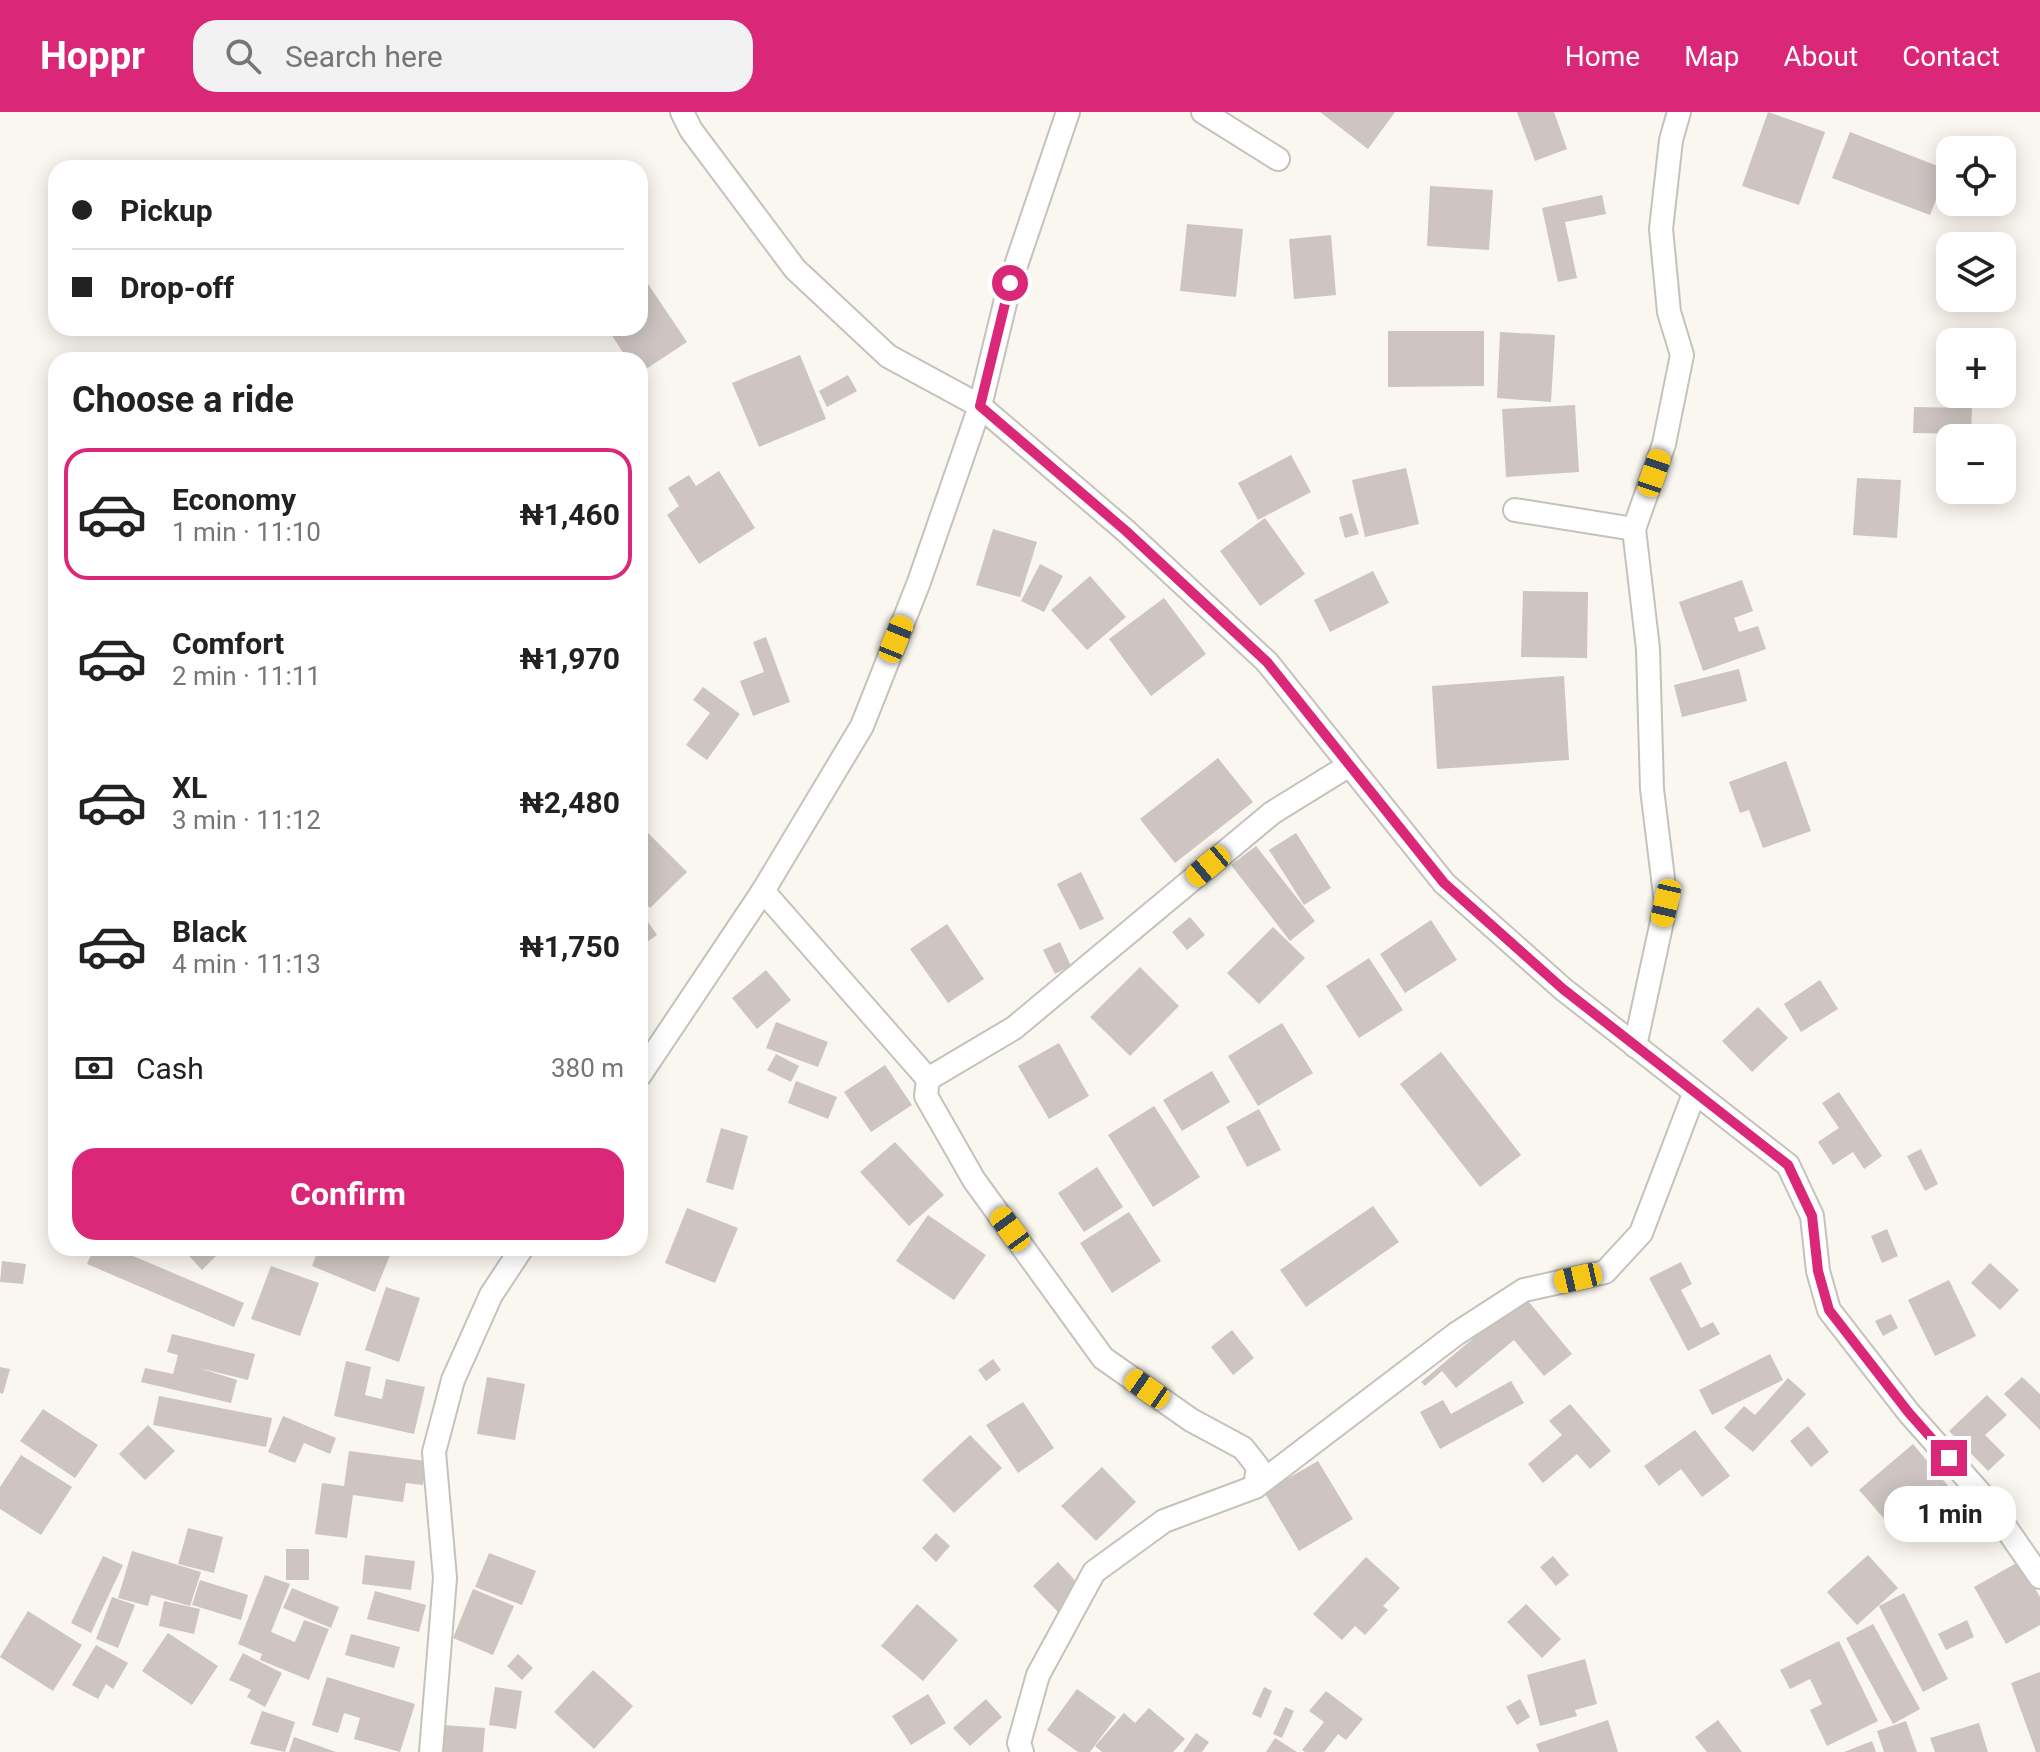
<!DOCTYPE html>
<html lang="en">
<head>
<meta charset="utf-8">
<style>
  :root { --surface:#fff; --page:#f2f2f2; --text:#222; --muted:#767676; --line:#e0e0e0; --accent:#db2777 }
  body { margin:0; font-family:Roboto,sans-serif; background:var(--page); color:var(--text); height:100vh; display:flex; flex-direction:column; font-size:30px; white-space:nowrap }
  * { box-sizing:border-box; margin:0 }
  p { font-size:26px; color:var(--muted) }
  .icon { flex:none; width:44px; height:44px; fill:none; stroke:currentColor; stroke-width:2; stroke-linecap:round; stroke-linejoin:round }
  .map { position:relative; flex:1; overflow:hidden }
  .side { position:absolute; left:48px; top:240px; width:600px; height:904px; display:flex; flex-direction:column; background:var(--surface); border-radius:24px; box-shadow:0 4px 20px #0003 }
  .side>* { flex:none }
  .guide { position:absolute; left:48px; top:48px; width:600px; height:176px; border-radius:24px; box-shadow:0 4px 20px #0003; display:grid; align-content:center; height:176px; padding:0 24px; background:var(--surface) }
  .buttons { position:absolute; left:1936px; top:24px; display:grid; gap:16px }
  .buttons a { display:grid; place-items:center; width:80px; height:80px; border-radius:16px; background:var(--surface); box-shadow:0 4px 20px #0003; font-size:40px }
  .end { position:absolute; width:36px; height:36px; margin:-18px; border:10px solid #db2777; background:#fff; box-shadow:0 0 0 4px #fff }
  .from { border-radius:50% }
  .bubble { position:absolute; height:56px; border-radius:24px; background:var(--surface); box-shadow:0 4px 20px #0003; font-size:26px; font-weight:700; line-height:56px; text-align:center }
  .car { position:absolute; width:24px; height:48px; margin:-24px -12px; border-radius:10px; box-shadow:0 0 6px 2px #0007; background:linear-gradient(#f5c518 24%,#345 0 40%,#f5c518 0 76%,#345 0 86%,#f5c518 0) }
  .guide b { display:flex; align-items:center; gap:28px; height:76px; font-size:30px }
  .guide b+b { border-top:2px solid var(--line) }
  .guide i { width:20px; height:20px; background:var(--text) }
  ul { padding:0; list-style:none }
  li { display:flex; align-items:center; gap:24px; height:132px; margin:0 16px 12px; padding:0 8px; border:4px solid transparent; border-radius:24px }
  li div { flex:1 }
  li b { display:block; font-size:30px }
  li em { font-style:normal; font-weight:700 }
  li.active { border-color:var(--accent) }
  li>.icon { width:72px; height:72px; stroke-width:1.5 }
  h2 { padding:0 24px; font-size:36px; line-height:96px }
  .pay { display:flex; align-items:center; gap:20px; height:88px; padding:0 24px; font-size:30px }
  .pay p { margin-inline-start:auto }
  .action { display:flex; gap:16px; margin-top:auto; padding:16px 24px }
  .action a { flex:1; height:92px; border-radius:24px; background:var(--accent); color:#fff; font-size:32px; font-weight:700; line-height:92px; text-align:center }
  header { display:flex; align-items:center; gap:48px; box-sizing:border-box; height:112px; padding:0 40px; background:var(--accent); color:#fff }
  header strong { font-size:38px }
  nav { display:flex; gap:44px; margin-inline-start:auto; font-size:28px }
  .search { width:560px; height:72px; background:var(--page); display:flex; align-items:center; gap:20px; box-sizing:border-box; padding:0 28px; border-radius:24px; color:var(--muted); font-size:30px }
  .map>svg:first-child { display:block }
  .building { fill:#cec5c3 }
  .lines { fill:none; stroke-linecap:round; stroke-linejoin:round }
  .street-casing { stroke:#c4c3bb; stroke-width:26 }
  .street { stroke:#fff; stroke-width:22 }
  .route { stroke:#db2777; stroke-width:10 }
</style>
</head>
<body>
<header>
<strong>Hoppr</strong>
<div class="search"><svg class="icon" aria-label="search" viewBox="0 0 24 24"><circle cx="10" cy="10" r="6"/><path d="M15 15l6 6"/></svg>Search here</div>
<nav><a>Home</a><a>Map</a><a>About</a><a>Contact</a></nav>
</header>
<div class="map">
<svg width="2040" height="1640" viewBox="0 0 2040 1640">
  <rect width="100%" height="100%" fill="#f9f7ef"/>
  <g class="building">
    <path d="M1320,0H1395L1368,37Z"/>
    <path d="M1517,0H1554L1567,37L1535,49Z"/>
    <path d="M1768,0L1825,20L1799,93L1742,74Z"/>
    <path d="M1850,20L1948,58L1930,103L1832,66Z"/>
    <path d="M1430,74L1493,78L1489,138L1427,134Z"/>
    <path d="M1602,83L1606,102L1565,110L1577,166L1558,170L1542,96Z"/>
    <path d="M1187,112L1243,117L1236,185L1180,179Z"/>
    <path d="M1331,123L1336,183L1294,187L1289,127Z"/>
    <path d="M644,166L687,230L640,261V248H628L607,216H640V168Z"/>
    <path d="M1388,219H1484V274L1388,275Z"/>
    <path d="M1500,220L1555,223L1551,290L1497,286Z"/>
    <path d="M800,243L826,307L759,335L732,271Z"/>
    <path d="M848,263L857,279L827,295L819,279Z"/>
    <path d="M1575,293L1579,360L1506,365L1502,297Z"/>
    <path d="M1914,295L1972,296L1971,322L1913,321Z"/>
    <path d="M1291,343L1311,380L1258,408L1238,371Z"/>
    <path d="M1406,356L1419,412L1365,425L1352,368Z"/>
    <path d="M719,359L755,416L699,452L667,403L679,394L668,376L689,363L696,374Z"/>
    <path d="M1857,366L1901,368L1897,426L1853,423Z"/>
    <path d="M1352,401L1359,422L1345,426L1339,405Z"/>
    <path d="M1265,406L1305,462L1260,494L1220,439Z"/>
    <path d="M993,417L1037,430L1020,485L976,473Z"/>
    <path d="M1040,452L1063,464L1044,500L1021,489Z"/>
    <path d="M1373,459L1389,491L1330,520L1314,488Z"/>
    <path d="M1090,464L1126,505L1087,538L1051,498Z"/>
    <path d="M1742,468L1753,499L1734,506L1739,520L1758,514L1766,537L1703,559L1679,490Z"/>
    <path d="M1523,479L1588,480L1587,546L1521,545Z"/>
    <path d="M1164,486L1206,542L1151,584L1109,527Z"/>
    <path d="M766,525L790,590L753,604L740,569L764,560L753,530Z"/>
    <path d="M1739,557L1747,589L1682,605L1674,573Z"/>
    <path d="M1564,564L1569,648L1437,657L1432,574Z"/>
    <path d="M703,575L740,602L707,648L686,633L710,601L693,588Z"/>
    <path d="M1218,646L1253,690L1175,751L1140,707Z"/>
    <path d="M1786,649L1811,719L1763,736L1749,698L1740,701L1729,670Z"/>
    <path d="M640,713L687,760L650,796L640,786Z"/>
    <path d="M1296,721L1331,776L1304,793L1269,738Z"/>
    <path d="M1256,734L1315,809L1290,829L1231,753Z"/>
    <path d="M1081,760L1104,807L1080,818L1057,772Z"/>
    <path d="M640,798L657,823L640,835Z"/>
    <path d="M1190,805L1205,823L1187,838L1172,820Z"/>
    <path d="M1431,808L1457,848L1405,881L1380,842Z"/>
    <path d="M947,812L984,867L948,891L910,837Z"/>
    <path d="M1273,815L1305,846L1259,892L1227,861Z"/>
    <path d="M1060,830L1071,854L1055,862L1043,838Z"/>
    <path d="M1369,846L1403,898L1359,926L1326,874Z"/>
    <path d="M1140,855L1179,894L1130,944L1090,905Z"/>
    <path d="M766,858L791,888L757,917L732,886Z"/>
    <path d="M1820,868L1838,897L1801,920L1784,892Z"/>
    <path d="M1758,895L1788,926L1752,960L1722,929Z"/>
    <path d="M776,910L828,930L818,955L766,936Z"/>
    <path d="M1282,911L1313,961L1258,994L1228,944Z"/>
    <path d="M1059,931L1089,984L1049,1007L1018,954Z"/>
    <path d="M1441,940L1521,1043L1480,1075L1400,972Z"/>
    <path d="M776,942L799,954L791,970L767,958Z"/>
    <path d="M885,953L912,993L871,1020L844,980Z"/>
    <path d="M1212,959L1230,990L1182,1019L1163,988Z"/>
    <path d="M796,969L837,985L828,1007L788,991Z"/>
    <path d="M1839,980L1882,1044L1864,1057L1853,1040L1833,1053L1818,1030L1839,1016L1822,991Z"/>
    <path d="M1154,994L1200,1065L1153,1095L1108,1023Z"/>
    <path d="M1259,997L1281,1038L1247,1055L1226,1015Z"/>
    <path d="M721,1016L748,1024L733,1078L706,1070Z"/>
    <path d="M895,1030L944,1083L909,1114L860,1060Z"/>
    <path d="M1921,1037L1938,1072L1925,1079L1907,1044Z"/>
    <path d="M1097,1055L1123,1095L1084,1120L1058,1081Z"/>
    <path d="M1373,1094L1399,1130L1306,1195L1280,1158Z"/>
    <path d="M687,1096L738,1116L715,1171L665,1151Z"/>
    <path d="M1129,1100L1161,1149L1112,1181L1080,1131Z"/>
    <path d="M928,1103L986,1143L954,1188L896,1149Z"/>
    <path d="M1887,1117L1898,1144L1882,1151L1871,1124Z"/>
    <path d="M94,1136H114L244,1191L234,1215L87,1152Z"/>
    <path d="M197,1136H209L217,1143L202,1158L189,1144Z"/>
    <path d="M319,1136H393L375,1180L312,1154Z"/>
    <path d="M2,1149L26,1152L23,1172L0,1170Z"/>
    <path d="M1681,1150L1692,1172L1681,1178L1701,1216L1713,1210L1720,1222L1688,1239L1649,1166Z"/>
    <path d="M1990,1151L2019,1178L2000,1198L1971,1171Z"/>
    <path d="M271,1154L319,1171L300,1224L251,1207Z"/>
    <path d="M1949,1168L1976,1224L1935,1244L1908,1188Z"/>
    <path d="M386,1175L420,1186L399,1250L365,1238Z"/>
    <path d="M1524,1184L1572,1242L1544,1264L1514,1228L1456,1276L1442,1259L1425,1274L1421,1270Z"/>
    <path d="M1891,1202L1898,1216L1883,1224L1875,1209Z"/>
    <path d="M1232,1218L1254,1246L1233,1263L1211,1235Z"/>
    <path d="M172,1222L255,1242L248,1268L199,1256L237,1268L231,1291L141,1270L145,1256L173,1262L178,1243L167,1240Z"/>
    <path d="M1770,1242L1783,1268L1712,1303L1699,1278Z"/>
    <path d="M993,1247L1001,1258L986,1269L978,1258Z"/>
    <path d="M346,1249L371,1255L365,1283L382,1287L386,1267L425,1275L414,1322L334,1304Z"/>
    <path d="M0,1255L10,1257L3,1282L0,1281Z"/>
    <path d="M487,1265L525,1272L515,1328L477,1322Z"/>
    <path d="M2022,1265L2040,1282V1318L2004,1282Z"/>
    <path d="M1788,1266L1806,1282L1753,1340L1724,1316L1744,1294L1755,1303Z"/>
    <path d="M1511,1269L1524,1291L1440,1337L1420,1300L1443,1288L1451,1302Z"/>
    <path d="M1987,1283L2007,1303L1985,1323L2005,1343L1988,1359L1949,1319Z"/>
    <path d="M159,1284L272,1306L266,1335L153,1313Z"/>
    <path d="M1023,1290L1054,1336L1018,1361L986,1313Z"/>
    <path d="M1570,1292L1611,1339L1590,1357L1577,1342L1543,1371L1528,1352L1562,1323L1549,1309Z"/>
    <path d="M43,1297L98,1333L75,1366L20,1329Z"/>
    <path d="M283,1304L336,1326L330,1342L304,1331L295,1351L268,1340Z"/>
    <path d="M148,1313L175,1339L145,1368L119,1342Z"/>
    <path d="M1808,1314L1829,1340L1811,1355L1790,1329Z"/>
    <path d="M1695,1318L1730,1364L1702,1385L1681,1357L1659,1374L1644,1354Z"/>
    <path d="M970,1323L1002,1356L954,1401L922,1368Z"/>
    <path d="M1913,1332L1954,1381L1901,1426L1859,1378Z"/>
    <path d="M349,1339L426,1349L423,1373L406,1371L403,1390L353,1383L347,1426L315,1422L322,1371L344,1374Z"/>
    <path d="M21,1343L72,1375L41,1423L0,1397V1375Z"/>
    <path d="M1318,1349L1353,1407L1299,1439L1264,1380Z"/>
    <path d="M1102,1355L1136,1390L1096,1429L1061,1394Z"/>
    <path d="M188,1416L223,1425L214,1461L178,1452Z"/>
    <path d="M936,1421L950,1434L936,1450L922,1436Z"/>
    <rect x="286" y="1437" width="23" height="31"/>
    <path d="M132,1439L201,1460L190,1494L151,1483L148,1494L118,1486Z"/>
    <path d="M489,1441L536,1459L522,1493L475,1475Z"/>
    <path d="M365,1443L415,1449L411,1478L362,1472Z"/>
    <path d="M1868,1443L1898,1476L1857,1513L1827,1480Z"/>
    <path d="M103,1444L123,1453L91,1521L71,1511Z"/>
    <path d="M1553,1444L1569,1463L1556,1474L1540,1455Z"/>
    <path d="M1366,1445L1400,1476L1383,1494L1388,1498L1365,1523L1355,1514L1342,1528L1313,1502Z"/>
    <path d="M2020,1449L2040,1485V1513L2006,1532L1974,1475Z"/>
    <path d="M1058,1450L1084,1478L1059,1501L1033,1474Z"/>
    <path d="M265,1463L290,1472L271,1520L295,1530L304,1508L329,1517L309,1568L260,1548L262,1542L238,1532Z"/>
    <path d="M200,1468L248,1483L241,1508L192,1493Z"/>
    <path d="M292,1476L339,1495L331,1516L283,1496Z"/>
    <path d="M473,1477L514,1494L493,1543L453,1526Z"/>
    <path d="M375,1479L426,1493L419,1520L367,1507Z"/>
    <path d="M1904,1481L1948,1567L1923,1580L1879,1494Z"/>
    <path d="M112,1485L135,1493L118,1536L96,1527Z"/>
    <path d="M164,1489L200,1497L194,1522L159,1514Z"/>
    <path d="M917,1492L958,1528L923,1569L881,1534Z"/>
    <path d="M1526,1492L1561,1527L1542,1546L1507,1510Z"/>
    <path d="M28,1499L82,1533L53,1579L0,1545Z"/>
    <path d="M1967,1508L1974,1525L1946,1538L1938,1522Z"/>
    <path d="M1873,1512L1920,1597L1893,1612L1846,1526Z"/>
    <path d="M168,1521L218,1554L192,1593L142,1559Z"/>
    <path d="M351,1522L400,1535L394,1556L345,1543Z"/>
    <path d="M1839,1529L1878,1609L1827,1634L1810,1598L1822,1592L1810,1567L1790,1577L1780,1558Z"/>
    <path d="M96,1533L128,1551L113,1577L106,1572L98,1587L72,1573Z"/>
    <path d="M243,1541L282,1561L265,1595L247,1585L251,1578L229,1568Z"/>
    <path d="M518,1542L533,1556L522,1568L507,1554Z"/>
    <path d="M1585,1547L1597,1592L1575,1598L1577,1604L1540,1614L1527,1563Z"/>
    <path d="M593,1558L633,1594L594,1637L554,1600Z"/>
    <path d="M2040,1560V1640H2036L2011,1571Z"/>
    <path d="M327,1565L415,1592L400,1640L354,1627L360,1606L344,1601L338,1621L312,1613Z"/>
    <path d="M495,1575L522,1579L516,1617L489,1613Z"/>
    <path d="M1264,1575L1272,1579L1261,1606L1252,1602Z"/>
    <path d="M1077,1577L1116,1605L1090,1640H1078L1047,1618Z"/>
    <path d="M1326,1579L1363,1607L1346,1628L1338,1622L1324,1640H1305L1302,1638L1324,1610L1309,1599Z"/>
    <path d="M928,1582L946,1611L911,1633L892,1604Z"/>
    <path d="M986,1587L1002,1605L970,1634L953,1616Z"/>
    <path d="M1520,1587L1530,1605L1517,1613L1506,1595Z"/>
    <path d="M1285,1595L1294,1599L1282,1626L1273,1622Z"/>
    <path d="M1149,1596L1185,1627L1173,1640H1102L1095,1634L1124,1601L1135,1611Z"/>
    <path d="M262,1599L295,1610L285,1640L250,1632Z"/>
    <path d="M1608,1608L1618,1640H1539L1536,1632Z"/>
    <path d="M1718,1608L1742,1640H1707L1695,1625Z"/>
    <path d="M1906,1609L1917,1640H1884L1877,1619Z"/>
    <path d="M1979,1611L1988,1640H1935L1930,1626Z"/>
    <path d="M443,1613L485,1616L483,1640H441Z"/>
    <path d="M1196,1621L1209,1630L1202,1640H1183Z"/>
    <path d="M294,1625L336,1640H289Z"/>
    <path d="M1275,1626L1297,1640H1266Z"/>
    <path d="M1872,1629L1876,1640H1844Z"/>
  </g>
  <g class="lines">
    <defs>
      <g id="street">
        <path d="M682,0L691,18L795,157L888,244L980,294L1126,419L1267,550L1444,771L1563,877L1788,1053L1812,1104L1818,1159L1829,1198L1909,1301L1988,1390L2040,1465"/>
        <path d="M1203,0L1278,47"/>
        <path d="M1515,398L1634,417"/>
        <path d="M763,779L928,967"/>
        <path d="M1635,934L1666,791L1652,677L1648,537L1634,417L1664,332L1682,243L1669,200L1661,117L1671,28L1679,0"/>
        <path d="M640,963L763,779L862,614L919,470L980,294L1010,171L1068,0"/>
        <path d="M1255,1375L1456,1222L1524,1178L1605,1160L1641,1121L1694,982"/>
        <path d="M431,1640L445,1466L434,1340L453,1268L491,1183L522,1136"/>
        <path d="M1022,1640L1019,1631L1038,1563L1094,1460L1164,1409L1255,1375L1258,1355L1243,1336L1191,1308L1103,1246L974,1068L926,984L928,967L1014,916L1272,701L1348,654"/>
      </g>
    </defs>
    <use href="#street" class="street-casing"/>
    <use href="#street" class="street"/>
  </g>
  <g class="lines">
    <path class="route" d="M1010,171L980,294L1126,419L1267,550L1444,771L1563,877L1788,1053L1812,1104L1818,1159L1829,1198L1909,1301L1949,1346"/>
  </g>
</svg>
<div class="buttons">
<a><svg class="icon" aria-label="locate" viewBox="0 0 24 24"><circle cx="12" cy="12" r="6"/><path d="M12 2v4M12 18v4M2 12h4M18 12h4"/></svg></a>
<a><svg class="icon" aria-label="layers" viewBox="0 0 24 24"><path d="M12 4l9 5-9 5-9-5zM3 14l9 5 9-5"/></svg></a>
<a>+</a>
<a>−</a>
</div>
<i class="end from" style="left:1010px;top:171px"></i>
<i class="end" style="left:1949px;top:1346px"></i>
<div class="bubble" style="left:1884px;top:1374px;width:132px">1 min</div>
<i class="car" style="left:1654px;top:361px;rotate:19deg"></i>
<i class="car" style="left:896px;top:527px;rotate:22deg"></i>
<i class="car" style="left:1208px;top:754px;rotate:230deg"></i>
<i class="car" style="left:1666px;top:791px;rotate:193deg"></i>
<i class="car" style="left:1010px;top:1117px;rotate:324deg"></i>
<i class="car" style="left:1578px;top:1166px;rotate:257deg"></i>
<i class="car" style="left:1147px;top:1277px;rotate:305deg"></i>
<div class="guide">
<b><i class="from"></i>Pickup</b>
<b><i></i>Drop-off</b>
</div>
<section class="side">
<h2>Choose a ride</h2>
<ul>
<li class="active"><svg class="icon" aria-label="car" viewBox="0 0 24 24"><path d="M5 17H2v-5l4-1 3-4h7l3 4 3 1v5h-3M9 17h6M6 11h13"/><circle cx="7" cy="17" r="2"/><circle cx="17" cy="17" r="2"/></svg><div><b>Economy</b><p>1 min · 11:10</p></div><em>₦1,460</em></li>
<li><svg class="icon" aria-label="car" viewBox="0 0 24 24"><path d="M5 17H2v-5l4-1 3-4h7l3 4 3 1v5h-3M9 17h6M6 11h13"/><circle cx="7" cy="17" r="2"/><circle cx="17" cy="17" r="2"/></svg><div><b>Comfort</b><p>2 min · 11:11</p></div><em>₦1,970</em></li>
<li><svg class="icon" aria-label="car" viewBox="0 0 24 24"><path d="M5 17H2v-5l4-1 3-4h7l3 4 3 1v5h-3M9 17h6M6 11h13"/><circle cx="7" cy="17" r="2"/><circle cx="17" cy="17" r="2"/></svg><div><b>XL</b><p>3 min · 11:12</p></div><em>₦2,480</em></li>
<li><svg class="icon" aria-label="car" viewBox="0 0 24 24"><path d="M5 17H2v-5l4-1 3-4h7l3 4 3 1v5h-3M9 17h6M6 11h13"/><circle cx="7" cy="17" r="2"/><circle cx="17" cy="17" r="2"/></svg><div><b>Black</b><p>4 min · 11:13</p></div><em>₦1,750</em></li>
</ul>
<div class="pay"><svg class="icon" aria-label="cash" viewBox="0 0 24 24"><path d="M3 7h18v10H3z"/><circle cx="12" cy="12" r="2"/></svg>Cash<p>380 m</p></div>
<div class="action"><a>Confirm</a></div>
</section>
</div>
</body>
</html>
